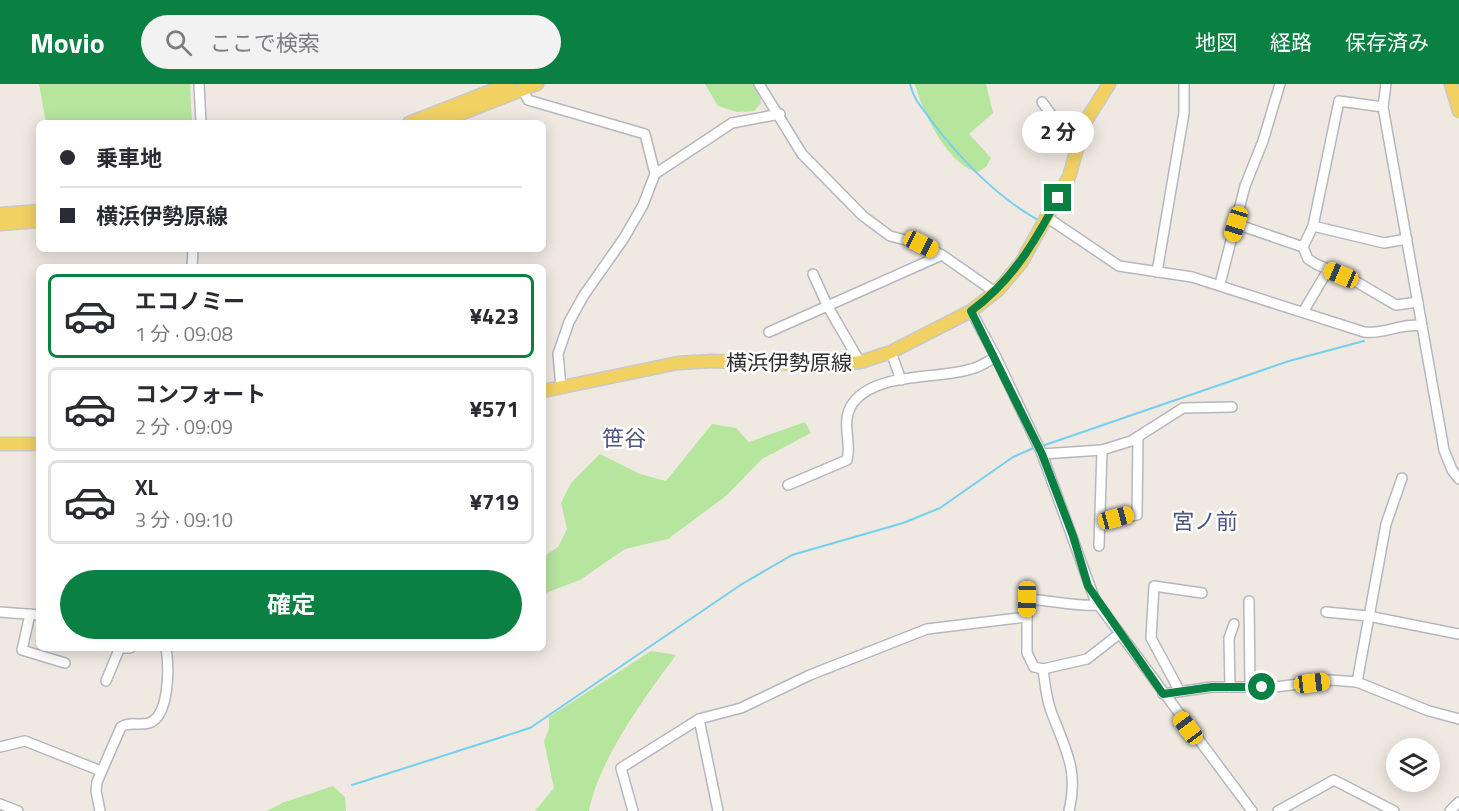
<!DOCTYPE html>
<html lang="ja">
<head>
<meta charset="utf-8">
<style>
  :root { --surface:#fff; --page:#f2f2f3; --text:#2b2b33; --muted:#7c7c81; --line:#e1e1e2; --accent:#0b8043 }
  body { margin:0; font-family:"Titillium Web","Noto Sans JP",sans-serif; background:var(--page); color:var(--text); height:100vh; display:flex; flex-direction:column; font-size:22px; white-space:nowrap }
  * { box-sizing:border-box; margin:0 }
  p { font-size:20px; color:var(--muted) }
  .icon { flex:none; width:33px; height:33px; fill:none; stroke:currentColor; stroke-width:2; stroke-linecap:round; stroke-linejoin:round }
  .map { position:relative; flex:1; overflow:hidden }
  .side { position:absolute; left:36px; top:180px; width:510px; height:387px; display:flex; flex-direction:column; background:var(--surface); border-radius:9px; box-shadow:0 3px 15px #0003 }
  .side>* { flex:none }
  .guide { position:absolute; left:36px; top:36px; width:510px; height:132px; border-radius:9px; box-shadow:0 3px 15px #0003; display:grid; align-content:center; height:132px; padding:0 24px; background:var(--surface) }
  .controls { position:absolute; left:1386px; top:654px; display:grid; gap:12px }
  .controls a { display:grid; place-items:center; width:54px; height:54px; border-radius:50%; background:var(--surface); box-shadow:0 3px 15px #0003; font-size:30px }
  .end { position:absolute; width:27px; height:27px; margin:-14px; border:8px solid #0b8043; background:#fff; box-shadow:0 0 0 3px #fff }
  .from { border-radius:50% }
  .bubble { position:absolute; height:42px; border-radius:21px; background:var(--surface); box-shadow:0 3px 15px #0003; font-size:20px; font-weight:700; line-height:42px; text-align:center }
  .car { position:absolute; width:18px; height:36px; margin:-18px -9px; border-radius:8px; box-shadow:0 0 4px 2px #0007; background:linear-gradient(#f5c518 24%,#345 0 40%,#f5c518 0 76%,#345 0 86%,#f5c518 0) }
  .guide b { display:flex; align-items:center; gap:21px; height:57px; font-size:22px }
  .guide b+b { border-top:2px solid var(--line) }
  .guide i { width:15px; height:15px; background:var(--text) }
  ul { padding:10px 0 0; list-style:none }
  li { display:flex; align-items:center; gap:18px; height:84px; margin:0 12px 9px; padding:0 12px; border:3px solid var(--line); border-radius:9px }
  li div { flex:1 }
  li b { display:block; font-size:22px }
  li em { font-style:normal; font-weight:700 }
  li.current { border-color:var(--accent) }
  li>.icon { width:54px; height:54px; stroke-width:1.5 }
  .primary-button { display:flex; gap:12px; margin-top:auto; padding:12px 24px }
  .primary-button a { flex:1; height:69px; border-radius:36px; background:var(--accent); color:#fff; font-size:24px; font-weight:700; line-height:69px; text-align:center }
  header { display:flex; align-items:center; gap:36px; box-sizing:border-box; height:84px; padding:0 30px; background:var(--accent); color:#fff }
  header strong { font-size:28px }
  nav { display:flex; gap:33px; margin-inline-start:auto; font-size:21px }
  .search { width:420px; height:54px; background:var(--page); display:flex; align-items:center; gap:15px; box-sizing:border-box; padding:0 21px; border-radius:33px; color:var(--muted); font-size:22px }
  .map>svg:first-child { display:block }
  .green { fill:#b6e59e }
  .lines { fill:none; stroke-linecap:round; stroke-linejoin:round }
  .stream { stroke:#75cff0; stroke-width:2 }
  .minor-casing { stroke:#b4b7c1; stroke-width:12 }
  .major-casing { stroke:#c9c9c9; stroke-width:15 }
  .minor { stroke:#fff; stroke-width:9 }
  .major { stroke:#f2d163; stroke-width:12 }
  .route { stroke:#0b8043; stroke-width:8 }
  .labels { text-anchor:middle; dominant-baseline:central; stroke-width:5; stroke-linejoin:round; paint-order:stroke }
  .street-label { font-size:21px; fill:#2e2e2e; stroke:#fff }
  .neighbourhood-label { font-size:22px; fill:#4d5680; stroke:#fff }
</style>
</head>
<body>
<header>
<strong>Movio</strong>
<div class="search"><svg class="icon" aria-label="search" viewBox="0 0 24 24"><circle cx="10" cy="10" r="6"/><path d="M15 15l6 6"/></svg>ここで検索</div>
<nav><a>地図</a><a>経路</a><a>保存済み</a></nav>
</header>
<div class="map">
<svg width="1459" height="727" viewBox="0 0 1459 727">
  <rect width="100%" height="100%" fill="#efe9e1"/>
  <g class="green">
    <path d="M39,0H190L192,39H46Z"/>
    <path d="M705,0H759L761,19L754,27L737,28L718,22Z"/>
    <path d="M915,0H986L993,29L969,50L991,74L986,83L978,88C948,82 922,27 915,0Z"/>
    <path d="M805,338L811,349L762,375L726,412L668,455L625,465L580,496L543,510V473L558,463L567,445L561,419L571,399L600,370L640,390L666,397L712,340L736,344L749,358Z"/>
    <path d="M651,567L676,571C645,613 599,675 589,727H535L554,704L544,657L549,645V633Z"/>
    <path d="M333,702L345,713L346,727H267L282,719Z"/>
  </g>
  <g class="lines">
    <g class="stream">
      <path d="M910,0C914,16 921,22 930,35C960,75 994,111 1038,136"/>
      <path d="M1042,362L1289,277L1364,257"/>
      <path d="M352,701L530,644L742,500L792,471L903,439L940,424L1013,373L1036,363"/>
    </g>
    <defs>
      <g id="minor">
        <path d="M199,0L201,39"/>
        <path d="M759,0L802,70L863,132L890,152L921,160L942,171L995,208"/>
        <path d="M1386,0L1383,23L1422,242"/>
        <path d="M523,6L528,16L645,50L655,90L643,121L624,154L584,211L569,238L558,270L561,303"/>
        <path d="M1042,18L1068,53L1077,60"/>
        <path d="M655,90L732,39L780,30"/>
        <path d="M1048,134L1119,182L1192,193L1364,248C1384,251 1403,238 1422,242L1444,366L1452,386L1459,395"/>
        <path d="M1236,140L1303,163L1308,175L1316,180L1355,197L1396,221L1418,218"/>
        <path d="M1313,142L1384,159L1407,155"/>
        <path d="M1303,163L1313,142L1339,17L1383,23"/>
        <path d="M192,183L193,165"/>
        <path d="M1157,188L1184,29V0"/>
        <path d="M813,190L828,223L860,278"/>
        <path d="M1220,200L1245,102L1263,57L1280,0"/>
        <path d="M971,227L996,273L1042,370L1095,516L1252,727"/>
        <path d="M1303,228L1328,186"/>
        <path d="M769,248L942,171"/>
        <path d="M891,268L901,296"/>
        <path d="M1042,370L1102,366L1131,357L1183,324L1232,323"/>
        <path d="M788,401L847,376C852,358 841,340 851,322C872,287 938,296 971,285C980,283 988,277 996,273"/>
        <path d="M1100,433L1116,434L1137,431L1138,353"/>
        <path d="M1099,462L1102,366"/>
        <path d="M1249,517L1250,603"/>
        <path d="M0,528L39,531"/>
        <path d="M1326,528L1368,532L1459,550"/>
        <path d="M30,530L22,566L65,579"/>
        <path d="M122,564H130"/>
        <path d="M1043,585L1034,583L1027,569V515C1051,516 1075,523 1098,521"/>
        <path d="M106,597L118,568L117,564"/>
        <path d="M1357,598L1386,440L1402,394"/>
        <path d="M1230,603L1229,554L1234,540"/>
        <path d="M1179,606L1151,554L1154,502L1202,509"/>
        <path d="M1163,610L1212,603H1275L1331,596L1357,598L1429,627L1459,635"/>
        <path d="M699,635L718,727"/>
        <path d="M0,663L25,657L101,687"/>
        <path d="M0,720L18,727"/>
        <path d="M100,727L96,707L97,698L121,643C129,637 139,642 149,639C170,632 169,582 166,564"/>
        <path d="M633,727L621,684L699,635L741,624L810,591L927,545L1027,533"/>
        <path d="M1069,727C1079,685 1065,665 1051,627C1046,614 1045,599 1043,585L1087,575L1119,550"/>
        <path d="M1278,727L1334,696L1394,727"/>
        <path d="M1450,727L1459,718"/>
      </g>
      <g id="major">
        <path d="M1451,0L1459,27"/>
        <path d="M409,39L509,0"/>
        <path d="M437,39L537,0"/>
        <path d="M0,130L39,127"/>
        <path d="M0,140L39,137"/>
        <path d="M543,307L678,279L712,277L830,281L860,278L891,268L971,227L998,206L1021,179L1069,93L1084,40L1109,0"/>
        <path d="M0,360H39"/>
      </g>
    </defs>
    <use href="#minor" class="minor-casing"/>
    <use href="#major" class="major-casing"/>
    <use href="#minor" class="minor"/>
    <use href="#major" class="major"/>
  </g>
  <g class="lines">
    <path class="route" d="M1058,114C1035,158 1012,197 971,227L1042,370L1073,452L1088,502L1163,610L1212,603H1262"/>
  </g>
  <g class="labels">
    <g class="street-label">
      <text x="789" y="278">横浜伊勢原線</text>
    </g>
    <g class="neighbourhood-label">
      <text x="624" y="354">笹谷</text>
      <text x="1205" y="437">宮ノ前</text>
    </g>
  </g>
</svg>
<div class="controls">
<a><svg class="icon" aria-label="layers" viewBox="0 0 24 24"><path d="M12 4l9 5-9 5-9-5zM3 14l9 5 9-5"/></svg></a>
</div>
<i class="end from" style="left:1262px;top:603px"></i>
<i class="end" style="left:1058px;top:114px"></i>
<div class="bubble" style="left:1022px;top:27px;width:72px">2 分</div>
<i class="car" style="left:1236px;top:140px;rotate:197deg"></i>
<i class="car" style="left:921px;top:160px;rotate:116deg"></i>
<i class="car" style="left:1341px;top:191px;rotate:293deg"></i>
<i class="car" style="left:1116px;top:434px;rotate:75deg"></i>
<i class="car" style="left:1027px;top:515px;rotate:181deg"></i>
<i class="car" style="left:1312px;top:599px;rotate:83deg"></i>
<i class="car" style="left:1188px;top:644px;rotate:323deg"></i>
<div class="guide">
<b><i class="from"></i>乗車地</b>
<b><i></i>横浜伊勢原線</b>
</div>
<section class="side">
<ul>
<li class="current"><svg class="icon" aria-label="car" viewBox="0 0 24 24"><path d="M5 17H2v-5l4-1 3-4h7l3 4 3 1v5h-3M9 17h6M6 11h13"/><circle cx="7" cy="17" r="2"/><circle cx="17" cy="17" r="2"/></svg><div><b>エコノミー</b><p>1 分 · 09:08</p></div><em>¥423</em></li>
<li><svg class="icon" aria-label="car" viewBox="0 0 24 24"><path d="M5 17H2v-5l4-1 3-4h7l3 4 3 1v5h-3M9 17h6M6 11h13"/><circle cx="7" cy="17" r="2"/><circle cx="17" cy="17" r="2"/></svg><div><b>コンフォート</b><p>2 分 · 09:09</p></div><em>¥571</em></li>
<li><svg class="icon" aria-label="car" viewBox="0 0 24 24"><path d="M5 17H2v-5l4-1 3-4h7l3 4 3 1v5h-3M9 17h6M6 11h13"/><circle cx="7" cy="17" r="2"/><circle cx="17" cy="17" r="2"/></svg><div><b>XL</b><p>3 分 · 09:10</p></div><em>¥719</em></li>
</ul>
<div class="primary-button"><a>確定</a></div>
</section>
</div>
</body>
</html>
